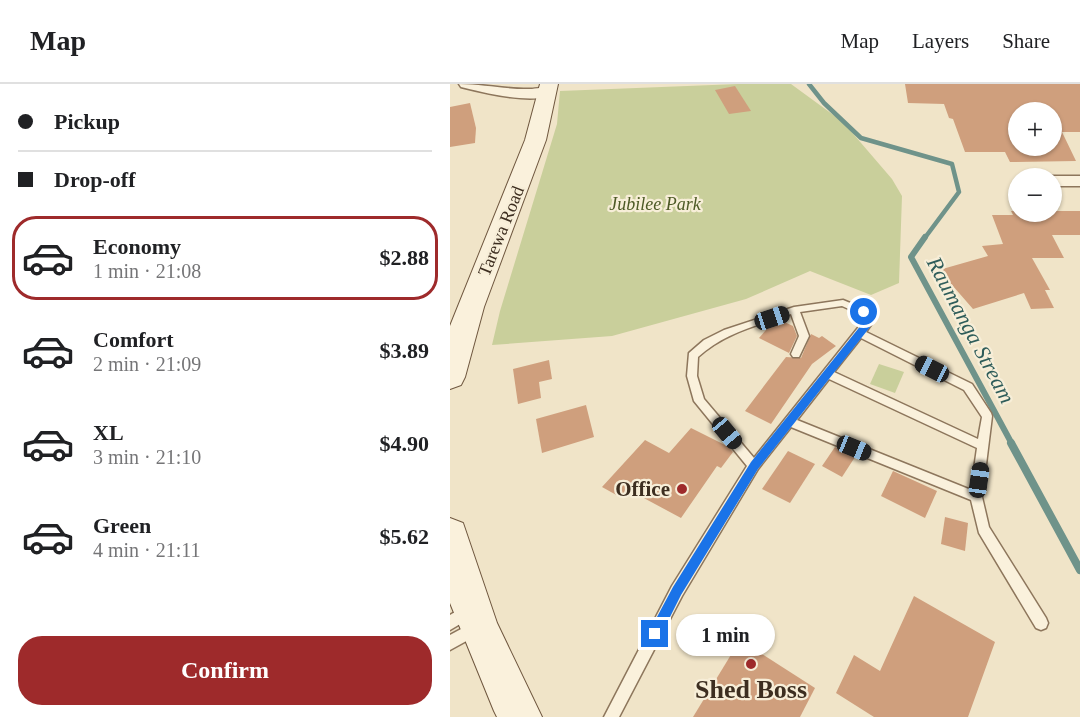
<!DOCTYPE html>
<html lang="en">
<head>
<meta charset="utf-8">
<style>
  :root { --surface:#fff; --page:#f6f6f6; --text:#202124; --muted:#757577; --line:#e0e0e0; --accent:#9e2a2b }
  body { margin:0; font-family:Georgia,serif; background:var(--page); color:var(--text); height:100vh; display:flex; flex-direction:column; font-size:22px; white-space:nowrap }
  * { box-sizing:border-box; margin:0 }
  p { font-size:20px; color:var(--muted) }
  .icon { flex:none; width:33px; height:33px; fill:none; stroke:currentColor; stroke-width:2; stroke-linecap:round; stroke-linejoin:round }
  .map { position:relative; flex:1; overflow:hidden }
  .panel { display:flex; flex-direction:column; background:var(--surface); width:450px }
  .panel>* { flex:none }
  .top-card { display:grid; align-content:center; height:132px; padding:0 18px; background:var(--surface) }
  .fabs { position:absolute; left:558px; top:18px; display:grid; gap:12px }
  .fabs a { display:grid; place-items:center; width:54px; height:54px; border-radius:50%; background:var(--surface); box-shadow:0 2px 4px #0004; font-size:30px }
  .end { position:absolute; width:27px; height:27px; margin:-14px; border:8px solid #1a73e8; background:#fff; box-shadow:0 0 0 3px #fff }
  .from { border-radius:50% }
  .bubble { position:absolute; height:42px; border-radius:21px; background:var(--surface); box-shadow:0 2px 4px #0004; font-size:20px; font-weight:700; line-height:42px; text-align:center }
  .car { position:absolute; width:18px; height:36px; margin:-18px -9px; border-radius:8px; box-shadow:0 0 4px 2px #0007; background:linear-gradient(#222 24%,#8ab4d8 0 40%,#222 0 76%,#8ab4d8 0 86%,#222 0) }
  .top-card b { display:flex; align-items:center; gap:21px; height:57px; font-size:22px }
  .top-card b+b { border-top:2px solid var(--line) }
  .top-card i { width:15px; height:15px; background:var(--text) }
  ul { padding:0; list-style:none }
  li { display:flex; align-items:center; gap:18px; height:84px; margin:0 12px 9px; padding:0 6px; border:3px solid transparent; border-radius:24px }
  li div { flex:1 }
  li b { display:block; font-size:22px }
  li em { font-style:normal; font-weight:700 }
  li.selected { border-color:var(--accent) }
  li>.icon { width:54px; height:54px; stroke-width:1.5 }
  .cta { display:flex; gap:12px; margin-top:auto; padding:12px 18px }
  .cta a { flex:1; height:69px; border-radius:24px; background:var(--accent); color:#fff; font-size:24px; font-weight:700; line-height:69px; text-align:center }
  header { display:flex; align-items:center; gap:36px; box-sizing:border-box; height:84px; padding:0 30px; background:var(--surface); border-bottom:2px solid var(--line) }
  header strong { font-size:28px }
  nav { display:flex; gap:33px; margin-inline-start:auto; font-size:21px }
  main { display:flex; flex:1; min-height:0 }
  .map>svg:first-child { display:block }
  .green { fill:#c9cf9b }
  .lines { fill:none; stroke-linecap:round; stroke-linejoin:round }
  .stream-far2 { stroke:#6f938a; stroke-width:4.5 }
  .stream-far1 { stroke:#6f938a; stroke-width:6 }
  .stream { stroke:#6f938a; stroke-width:8 }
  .building { fill:#cf9f7d; fill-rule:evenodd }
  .service-casing { stroke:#8d765c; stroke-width:3 }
  .minor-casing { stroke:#8d765c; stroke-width:3 }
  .secondary-casing { stroke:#6f573f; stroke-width:2 }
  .service { fill:#faf1dc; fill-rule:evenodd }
  .minor { fill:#faf1dc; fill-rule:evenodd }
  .secondary { fill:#faf1dc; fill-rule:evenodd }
  .route { fill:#1a73e8 }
  .poi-dot { fill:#9e2a2b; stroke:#f7eed8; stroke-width:2 }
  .labels { text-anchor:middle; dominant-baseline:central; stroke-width:4.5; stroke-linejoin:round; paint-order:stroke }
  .far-park-label { font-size:18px; font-style:italic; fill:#4d5a26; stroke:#f7eed8 }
  .far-street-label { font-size:18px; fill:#3d2e20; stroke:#f7eed8 }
  .poi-label { font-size:21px; font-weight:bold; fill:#3d2e20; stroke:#f7eed8; text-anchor:end }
  .water-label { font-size:22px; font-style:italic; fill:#2f5d5a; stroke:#f7eed8 }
  .near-poi-label { font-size:26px; font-weight:bold; fill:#3d2e20; stroke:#f7eed8 }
</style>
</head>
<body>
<header>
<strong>Map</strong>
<nav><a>Map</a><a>Layers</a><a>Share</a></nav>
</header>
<main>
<section class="panel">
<div class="top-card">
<b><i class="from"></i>Pickup</b>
<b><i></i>Drop-off</b>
</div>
<ul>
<li class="selected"><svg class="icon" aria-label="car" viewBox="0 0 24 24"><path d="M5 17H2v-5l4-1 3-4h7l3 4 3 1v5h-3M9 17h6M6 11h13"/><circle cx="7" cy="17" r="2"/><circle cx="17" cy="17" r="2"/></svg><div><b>Economy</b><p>1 min · 21:08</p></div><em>$2.88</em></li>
<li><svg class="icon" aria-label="car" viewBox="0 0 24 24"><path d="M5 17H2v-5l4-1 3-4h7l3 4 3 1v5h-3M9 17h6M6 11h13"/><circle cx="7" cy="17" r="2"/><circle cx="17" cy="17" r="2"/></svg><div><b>Comfort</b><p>2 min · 21:09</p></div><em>$3.89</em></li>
<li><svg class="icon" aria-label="car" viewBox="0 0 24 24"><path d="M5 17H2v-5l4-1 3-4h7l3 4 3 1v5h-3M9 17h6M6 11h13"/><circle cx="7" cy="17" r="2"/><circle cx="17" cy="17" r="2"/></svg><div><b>XL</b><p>3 min · 21:10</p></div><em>$4.90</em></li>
<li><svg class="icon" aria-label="car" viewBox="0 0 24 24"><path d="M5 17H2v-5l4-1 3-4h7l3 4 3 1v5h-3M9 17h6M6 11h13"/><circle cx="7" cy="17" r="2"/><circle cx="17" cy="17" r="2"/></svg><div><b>Green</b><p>4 min · 21:11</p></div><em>$5.62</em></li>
</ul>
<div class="cta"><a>Confirm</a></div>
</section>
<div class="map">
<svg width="630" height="633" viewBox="0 0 630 633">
  <rect width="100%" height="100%" fill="#f0e4c8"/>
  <g class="green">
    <path d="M288,0H341L393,38L442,95L452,112L449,199L421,211L360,187L296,215L162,252L42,261L50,227L107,40L110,7Z"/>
    <path d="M429,280L454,288L445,309L420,300Z"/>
  </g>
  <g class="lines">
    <path class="stream-far2" d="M359,0L374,19L411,54L502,80L509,108L474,155"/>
    <path class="stream-far1" d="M475,153L461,173L562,360"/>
    <path class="stream" d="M561,359L630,486"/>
  </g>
  <g class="building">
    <path d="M455,0H630V48H612L626,77L560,78L555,68H515L503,35L499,34L494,20L458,19ZM568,28H602V62H568Z"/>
    <path d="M285,2L301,27L279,30L265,6Z"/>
    <path d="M20,19L26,44L25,59L0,63V23Z"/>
    <path d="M561,127H630V151H602L614,174H582L600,206H595L604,224L581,225L574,209L523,225L489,186L538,172L532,162L553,160L542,131H563Z"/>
    <path d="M330,236L343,242L347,252L339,269L309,254L323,238Z"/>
    <path d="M361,250L369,254L372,252L386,262L362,280L321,340L295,327L336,273L351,274Z"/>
    <path d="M99,276L102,295L89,298L91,314L68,320L63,285Z"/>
    <path d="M136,321L144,353L92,369L86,335Z"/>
    <path d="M241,344L279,363L283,368L271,384L267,382L231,434L177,405L170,413L152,403L195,356L219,369Z"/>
    <path d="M385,363L405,373L392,393L372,382Z"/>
    <path d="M338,367L365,380L340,419L312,405Z"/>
    <path d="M443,387L487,407L475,434L431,412Z"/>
    <path d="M495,433L518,439L515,467L491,460Z"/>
    <path d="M464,512L545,558L518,633H424L386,609L404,571L430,587Z"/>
    <path d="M290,556L365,604L350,633H243Z"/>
  </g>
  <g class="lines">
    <defs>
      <g id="service">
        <path d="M393,216L417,226L421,241L416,248L522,300L541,329L542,332L532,413L539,443L596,534L598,539L596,544L591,546L586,544L529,449L521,416L341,343L308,385L232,512L169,633H154L222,502L297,382L244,317L237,292L239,269L254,256L274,246L344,223ZM392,222L410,230L411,240L304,374L254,315L247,292L248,273C274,249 308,241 341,230L349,252L341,270L343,273H349L359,252L350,228ZM411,254L514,306L532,333L528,355L384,288ZM379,295L527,364L521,406L347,336Z"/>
        <path d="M17,521L22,523L24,528L22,533L0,546V531Z"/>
        <path d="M24,538L29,540L31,545L29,550L0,566V551Z"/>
      </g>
      <g id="minor">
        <path d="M9,0C34,0 57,6 82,5C90,4 99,2 105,8C90,23 31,8 11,3Z"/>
        <path d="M602,92H630V102H602V94H596Z"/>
      </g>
      <g id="secondary">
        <path d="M90,0H108L96,56L34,223L15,293L11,301L0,305V242L75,56Z"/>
        <path d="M0,434L13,439L47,539L92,633H47L44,627L0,519Z"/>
      </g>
    </defs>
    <use href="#service" class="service-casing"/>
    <use href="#minor" class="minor-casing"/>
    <use href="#secondary" class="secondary-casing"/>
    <use href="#service" class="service"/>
    <use href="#minor" class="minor"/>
    <use href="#secondary" class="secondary"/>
  </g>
  <path class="route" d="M411,226L418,228L420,243L308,385L231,511L209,555L205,557L200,555L199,550L200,546L223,503L301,378L412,240Z"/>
  <g class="poi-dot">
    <circle cx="232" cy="405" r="6"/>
    <circle cx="301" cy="580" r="6"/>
  </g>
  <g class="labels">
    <g class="far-park-label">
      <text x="205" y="120">Jubilee Park</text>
    </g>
    <g class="far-street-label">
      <text transform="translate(51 147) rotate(-68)">Tarewa Road</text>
    </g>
    <g class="poi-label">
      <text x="220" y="405">Office</text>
    </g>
    <g class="water-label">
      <text transform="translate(521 246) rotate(62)">Raumanga Stream</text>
    </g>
    <g class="near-poi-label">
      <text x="301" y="605">Shed Boss</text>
    </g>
  </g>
</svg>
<div class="fabs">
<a>+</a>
<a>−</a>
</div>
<i class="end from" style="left:414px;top:228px"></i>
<i class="end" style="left:205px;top:550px"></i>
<div class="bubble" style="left:226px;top:530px;width:99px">1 min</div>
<i class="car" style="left:322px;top:234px;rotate:72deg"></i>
<i class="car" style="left:482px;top:285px;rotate:297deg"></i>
<i class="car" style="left:277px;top:349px;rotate:140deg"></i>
<i class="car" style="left:404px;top:364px;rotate:112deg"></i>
<i class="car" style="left:529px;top:396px;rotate:8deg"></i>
</div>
</main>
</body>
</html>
